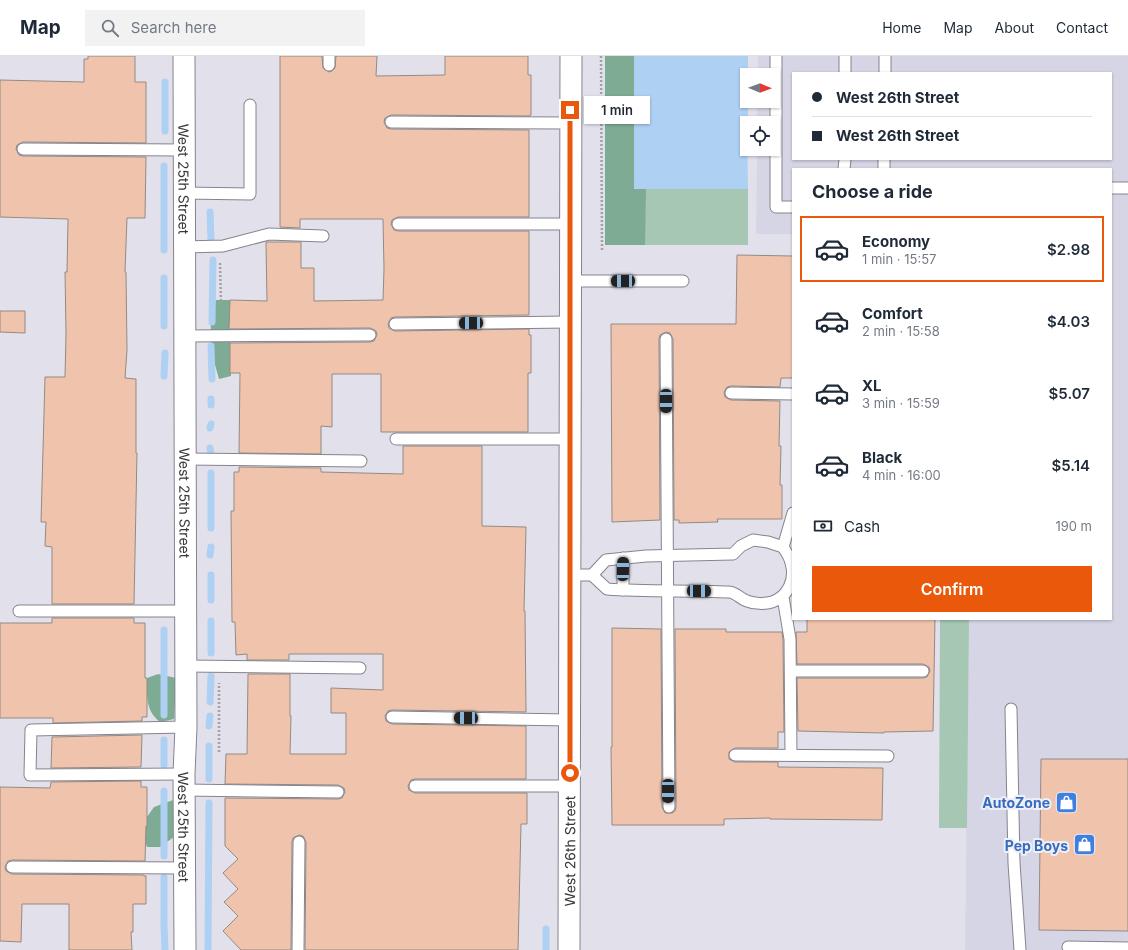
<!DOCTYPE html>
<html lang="en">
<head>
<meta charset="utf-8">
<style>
  :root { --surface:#fff; --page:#f2f2f3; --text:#1f2937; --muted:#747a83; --line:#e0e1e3; --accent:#ea580c }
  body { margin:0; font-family:Inter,sans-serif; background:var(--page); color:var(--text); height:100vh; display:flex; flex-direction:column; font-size:15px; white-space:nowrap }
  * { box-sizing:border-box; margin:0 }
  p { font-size:13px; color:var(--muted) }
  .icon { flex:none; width:22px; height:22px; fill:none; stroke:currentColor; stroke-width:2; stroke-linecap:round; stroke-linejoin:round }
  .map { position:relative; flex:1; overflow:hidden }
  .sheet { position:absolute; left:792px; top:112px; width:320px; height:452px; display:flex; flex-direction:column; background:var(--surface); border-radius:0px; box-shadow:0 1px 3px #0004 }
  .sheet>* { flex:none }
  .guide { position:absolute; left:792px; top:16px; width:320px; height:88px; border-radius:0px; box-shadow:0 1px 3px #0004; display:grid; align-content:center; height:88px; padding:0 20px; background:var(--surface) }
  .needle { width:26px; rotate:91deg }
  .tools { position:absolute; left:740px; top:12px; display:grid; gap:8px }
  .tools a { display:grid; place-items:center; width:40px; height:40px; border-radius:0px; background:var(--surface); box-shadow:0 1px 3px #0004; font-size:20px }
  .end { position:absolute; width:18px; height:18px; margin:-9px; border:5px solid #ea580c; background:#fff; box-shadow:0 0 0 2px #fff }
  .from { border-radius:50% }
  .bubble { position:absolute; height:28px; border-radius:0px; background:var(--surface); box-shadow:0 1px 3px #0004; font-size:13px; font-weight:600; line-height:28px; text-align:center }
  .car { position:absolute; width:12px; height:24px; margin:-12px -6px; border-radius:5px; box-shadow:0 0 3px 1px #0007; background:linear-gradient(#222 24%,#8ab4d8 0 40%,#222 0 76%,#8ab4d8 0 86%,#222 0) }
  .guide b { display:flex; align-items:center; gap:14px; height:38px; font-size:15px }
  .guide b+b { border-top:1px solid var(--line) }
  .guide i { width:10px; height:10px; background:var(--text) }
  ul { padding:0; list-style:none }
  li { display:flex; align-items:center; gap:12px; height:66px; margin:0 8px 6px; padding:0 12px; border:2px solid transparent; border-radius:0px }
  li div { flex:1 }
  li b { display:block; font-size:15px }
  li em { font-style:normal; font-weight:600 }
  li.active { border-color:var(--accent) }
  li>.icon { width:36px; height:36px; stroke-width:1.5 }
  h2 { padding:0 20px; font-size:18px; line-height:48px }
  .pay { display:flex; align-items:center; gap:10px; height:44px; padding:0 20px; font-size:15px }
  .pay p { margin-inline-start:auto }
  .action { display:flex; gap:8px; margin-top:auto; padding:8px 20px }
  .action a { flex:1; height:46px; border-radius:0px; background:var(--accent); color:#fff; font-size:16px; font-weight:600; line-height:46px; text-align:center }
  header { display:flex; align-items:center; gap:24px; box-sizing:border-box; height:56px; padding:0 20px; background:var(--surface); border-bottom:1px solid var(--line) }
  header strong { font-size:19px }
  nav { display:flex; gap:22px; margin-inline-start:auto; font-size:14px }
  .search { width:280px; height:36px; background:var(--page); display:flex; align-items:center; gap:10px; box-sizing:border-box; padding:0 14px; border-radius:0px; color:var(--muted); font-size:15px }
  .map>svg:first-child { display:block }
  .built { fill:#d6d5e6; fill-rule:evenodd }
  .green { fill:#a5c7b4 }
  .forest { fill:#7eab93 }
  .water { fill:#aed0f2 }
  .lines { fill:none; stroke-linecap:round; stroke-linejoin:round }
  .stream { stroke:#aed0f2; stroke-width:7 }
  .building { fill:#f0c3ac; stroke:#938a85 }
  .service-casing { stroke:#85848d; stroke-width:13 }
  .minor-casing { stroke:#85848d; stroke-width:23 }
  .path { stroke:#a1a0a8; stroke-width:2.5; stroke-dasharray:2 2; stroke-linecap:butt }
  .service { stroke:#fff; stroke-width:11 }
  .minor { stroke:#fff; stroke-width:21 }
  .route { stroke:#ea580c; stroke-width:5 }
  .labels { text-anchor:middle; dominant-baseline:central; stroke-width:4; stroke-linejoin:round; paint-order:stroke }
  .street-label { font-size:14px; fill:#37373a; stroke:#efeff8 }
  .shop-label { font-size:14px; font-weight:bold; fill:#366cbe; stroke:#efeff8; text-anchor:end }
</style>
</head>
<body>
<header>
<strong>Map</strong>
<div class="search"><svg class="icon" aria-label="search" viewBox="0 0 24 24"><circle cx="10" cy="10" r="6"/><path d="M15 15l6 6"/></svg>Search here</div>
<nav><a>Home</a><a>Map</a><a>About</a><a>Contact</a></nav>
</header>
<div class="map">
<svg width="1128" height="894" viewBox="0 0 1128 894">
  <rect width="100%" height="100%" fill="#e2e1eb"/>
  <path class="built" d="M758,0H1128V894H965L969,563H1111V113H793V178H756L757,93H773V67H757V45H773V19H758ZM793,17H1111V103H793Z"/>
  <g class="green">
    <path d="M605,0H634V133H748V189H605Z"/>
    <path d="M940,563H969L967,772H939Z"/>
  </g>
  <g class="forest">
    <path d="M605,0H634V133H646L645,189H605Z"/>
    <path d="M216,244H230L231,320L219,323L212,298L211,275L210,260Z"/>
    <path d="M158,618L176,622L174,663L160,666C145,654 147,639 147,622Z"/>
    <path d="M176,743L174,781L160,791H147L140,771L154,751Z"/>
  </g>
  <path class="water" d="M634,0H748V19H747V45H748V67H747L748,133H634Z"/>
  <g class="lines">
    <g class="stream">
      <path d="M165,75V26"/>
      <path d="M164,110V194"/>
      <path d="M210,156L211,182"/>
      <path d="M212,266L213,204"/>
      <path d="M164,270V222"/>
      <path d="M211,290L212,323"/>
      <path d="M164,320L165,297"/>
      <path d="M211,349V343"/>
      <path d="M210,372L211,368"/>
      <path d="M210,392L211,398"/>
      <path d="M211,472V417"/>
      <path d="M210,499L211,491"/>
      <path d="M211,519V544"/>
      <path d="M211,597V565"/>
      <path d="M210,646L211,620"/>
      <path d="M164,659V574"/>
      <path d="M209,670L210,660"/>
      <path d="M209,690V723"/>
      <path d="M164,709V684"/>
      <path d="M164,735V800"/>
      <path d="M164,821V869L165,894"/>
      <path d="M208,894L209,747"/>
      <path d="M546,894V873"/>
    </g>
  </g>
  <g class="building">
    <path d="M88,0H135V26H146V87L23,86L17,89L16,93L19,99L23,100L146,101L145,162H127L125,216H126L127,294L125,322L136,323V397H137L134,548H52V491L45,490L46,466H41L45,321H65L66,278L65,216H67L68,163L0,161V24L84,26V3H88Z"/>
    <path d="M280,0H322L323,12L329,16L332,15L335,12L336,0H377L376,20L445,19V0H528V19H531V59L529,60L391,59L385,62L384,66L387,72L391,73L529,74V161H398L392,164L391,168L394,174L398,175H529V259L395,261L391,262L388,268L389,272L395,275L529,273V279H531V317H528V376H381V318H332V371L321,370V398L239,397L240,317H230V287L370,286L374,285L377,279L376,275L370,272L229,273L230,244L267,245L266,186H301V212H314V245L383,244L384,213L383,163H300V172L280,171Z"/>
    <path d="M737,199L793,200V322H781L780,331L731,330L727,331L724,336L725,341L731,344L780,345L779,390H781L780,429H782V463H717L718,466L679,467V464H674L673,283L670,277L666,276L660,279L659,283L660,464L612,466L611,268H736Z"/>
    <path d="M0,255H25V277L0,276Z"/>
    <path d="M403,390H482V470L526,471L524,555H525L526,656L392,654L388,655L385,660L386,665L392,668L526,670V723H415L411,724L408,730L409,734L415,737H527V768H521L518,894H305L306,786L303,780L299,779L293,782L292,786L291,894H241L223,875L238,860L224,846L238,833L223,817L238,803L225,790V742L338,743L342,742L345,736L344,732L338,729L225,728L226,698H247L248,618H290V660H291L290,698H346V657H331V632L383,634V598H289V604H247V598L236,599L235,566H232L231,455H234V416H239V411L321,412V416L403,418Z"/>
    <path d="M52,562H134V567H145V622H147V661H142V665L53,667V662H0V567H52Z"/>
    <path d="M807,563H935L933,675L884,676V677L798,675L797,622H923L927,621L930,615L929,611L923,608H797L796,576H807Z"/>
    <path d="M612,572L661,573L662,751L665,757H672L675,755L676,751L675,573H726V576H782L783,584L784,676H778V692H735L729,696V703L735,706H778V711L883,712L882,764L770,763V762L724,763V769H612L611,691H612Z"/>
    <path d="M142,679L141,711L51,712L52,681Z"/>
    <path d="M1041,703H1128V875L1039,874Z"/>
    <path d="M141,725V731H147V770H146L145,805L12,804L8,805L5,811L6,815L12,818L144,819V820H146V848H133V876H131L132,894H69V848H22L21,886L0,885V731L50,732L51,726Z"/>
  </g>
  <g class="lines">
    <defs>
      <g id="service">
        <path d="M776,0V151H793"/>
        <path d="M329,9V0"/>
        <path d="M845,17V0"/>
        <path d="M885,17V0"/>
        <path d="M391,66L571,67"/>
        <path d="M23,93L184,94"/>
        <path d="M844,113L845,103"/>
        <path d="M884,113V103"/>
        <path d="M1111,132H1128"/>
        <path d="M184,137L250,138V49"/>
        <path d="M398,168H570"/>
        <path d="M184,191L223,190L269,178L323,180"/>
        <path d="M570,225H683"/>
        <path d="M395,268L570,266"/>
        <path d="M184,280L370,279"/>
        <path d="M666,283L669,751"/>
        <path d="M731,337L793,338"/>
        <path d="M396,383H570"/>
        <path d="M185,403L361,405"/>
        <path d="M753,484L768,486L783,491C786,496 790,501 791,507C796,523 788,541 772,546C765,548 754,548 747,545C741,543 735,536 729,536C688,534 647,536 607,533L592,519L606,504L646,500L733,498L741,490Z"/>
        <path d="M783,491L793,457"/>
        <path d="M570,519H592"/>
        <path d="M623,534V502"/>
        <path d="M783,541L790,583L791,699"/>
        <path d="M19,555H185"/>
        <path d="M185,610L360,612"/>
        <path d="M791,615H923"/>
        <path d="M1011,653L1014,807L1020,894"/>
        <path d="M392,661L570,664"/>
        <path d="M735,699L888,700"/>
        <path d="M184,718L30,719L31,674L186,671"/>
        <path d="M415,730H570"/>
        <path d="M184,734L338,736"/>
        <path d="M12,811L185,812"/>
        <path d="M1068,891L1128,892"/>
        <path d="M298,894L299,786"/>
      </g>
      <g id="minor">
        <path id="s1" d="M184,0L186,671L184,718L185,894"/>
        <path id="s2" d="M569,894L571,0"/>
      </g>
    </defs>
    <use href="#service" class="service-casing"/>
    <use href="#minor" class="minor-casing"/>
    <g class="path">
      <path d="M601,0L602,194"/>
      <path d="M220,207L221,247"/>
      <path d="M219,696V627"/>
    </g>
    <use href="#service" class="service"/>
    <use href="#minor" class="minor"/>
  </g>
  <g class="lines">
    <path class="route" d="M570,717V54"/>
  </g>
  <defs>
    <symbol id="shop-square" viewBox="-11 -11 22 22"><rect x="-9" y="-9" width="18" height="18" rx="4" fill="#3f7fe0" stroke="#efeff8"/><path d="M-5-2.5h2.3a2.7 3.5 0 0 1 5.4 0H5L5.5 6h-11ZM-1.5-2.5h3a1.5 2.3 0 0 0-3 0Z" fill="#fff"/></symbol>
  </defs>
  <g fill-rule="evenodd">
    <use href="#shop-square" x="1054" y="734" width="25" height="25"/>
    <use href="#shop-square" x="1072" y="776" width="25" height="25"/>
  </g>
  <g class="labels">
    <g class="street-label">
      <text stroke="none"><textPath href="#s1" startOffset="123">West 25th Street</textPath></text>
      <text stroke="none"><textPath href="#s1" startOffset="447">West 25th Street</textPath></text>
      <text stroke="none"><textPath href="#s1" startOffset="771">West 25th Street</textPath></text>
      <text stroke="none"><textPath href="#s2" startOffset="99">West 26th Street</textPath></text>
    </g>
    <g class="shop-label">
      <text x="1050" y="746">AutoZone</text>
      <text x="1068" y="789">Pep Boys</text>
    </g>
  </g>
</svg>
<div class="tools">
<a><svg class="needle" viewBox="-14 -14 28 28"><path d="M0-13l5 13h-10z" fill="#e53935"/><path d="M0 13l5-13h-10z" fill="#747a83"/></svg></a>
<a><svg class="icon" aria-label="locate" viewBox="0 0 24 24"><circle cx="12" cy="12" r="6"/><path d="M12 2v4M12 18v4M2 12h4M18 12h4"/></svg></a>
</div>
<i class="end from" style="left:570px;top:717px"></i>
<i class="end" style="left:570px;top:54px"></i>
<div class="bubble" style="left:584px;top:40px;width:66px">1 min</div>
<i class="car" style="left:623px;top:225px;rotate:270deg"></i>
<i class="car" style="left:471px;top:267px;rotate:269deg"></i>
<i class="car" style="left:666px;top:345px;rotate:180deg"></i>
<i class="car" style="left:623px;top:513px;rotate:1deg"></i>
<i class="car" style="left:699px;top:535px;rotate:91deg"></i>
<i class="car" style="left:466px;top:662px;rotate:271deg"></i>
<i class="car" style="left:668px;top:735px;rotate:180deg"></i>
<div class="guide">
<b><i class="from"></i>West 26th Street</b>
<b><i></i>West 26th Street</b>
</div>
<section class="sheet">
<h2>Choose a ride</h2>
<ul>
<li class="active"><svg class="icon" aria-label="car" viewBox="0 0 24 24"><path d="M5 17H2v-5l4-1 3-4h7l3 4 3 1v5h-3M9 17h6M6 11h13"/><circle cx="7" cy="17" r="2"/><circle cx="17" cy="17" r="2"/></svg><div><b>Economy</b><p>1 min · 15:57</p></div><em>$2.98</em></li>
<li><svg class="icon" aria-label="car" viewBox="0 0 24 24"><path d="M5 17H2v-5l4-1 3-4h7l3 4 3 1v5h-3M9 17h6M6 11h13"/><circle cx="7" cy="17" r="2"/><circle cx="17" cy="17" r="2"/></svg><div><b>Comfort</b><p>2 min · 15:58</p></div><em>$4.03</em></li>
<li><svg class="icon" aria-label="car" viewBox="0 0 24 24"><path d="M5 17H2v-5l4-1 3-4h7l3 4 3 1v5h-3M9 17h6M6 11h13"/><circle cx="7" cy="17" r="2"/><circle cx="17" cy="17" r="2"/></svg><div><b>XL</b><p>3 min · 15:59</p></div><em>$5.07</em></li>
<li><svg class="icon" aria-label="car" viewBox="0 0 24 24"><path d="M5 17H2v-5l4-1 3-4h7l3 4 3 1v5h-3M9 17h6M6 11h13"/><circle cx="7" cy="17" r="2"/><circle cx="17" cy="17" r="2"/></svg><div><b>Black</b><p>4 min · 16:00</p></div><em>$5.14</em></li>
</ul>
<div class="pay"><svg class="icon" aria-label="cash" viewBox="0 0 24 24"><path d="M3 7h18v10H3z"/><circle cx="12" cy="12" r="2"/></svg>Cash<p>190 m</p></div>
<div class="action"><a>Confirm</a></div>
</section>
</div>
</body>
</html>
